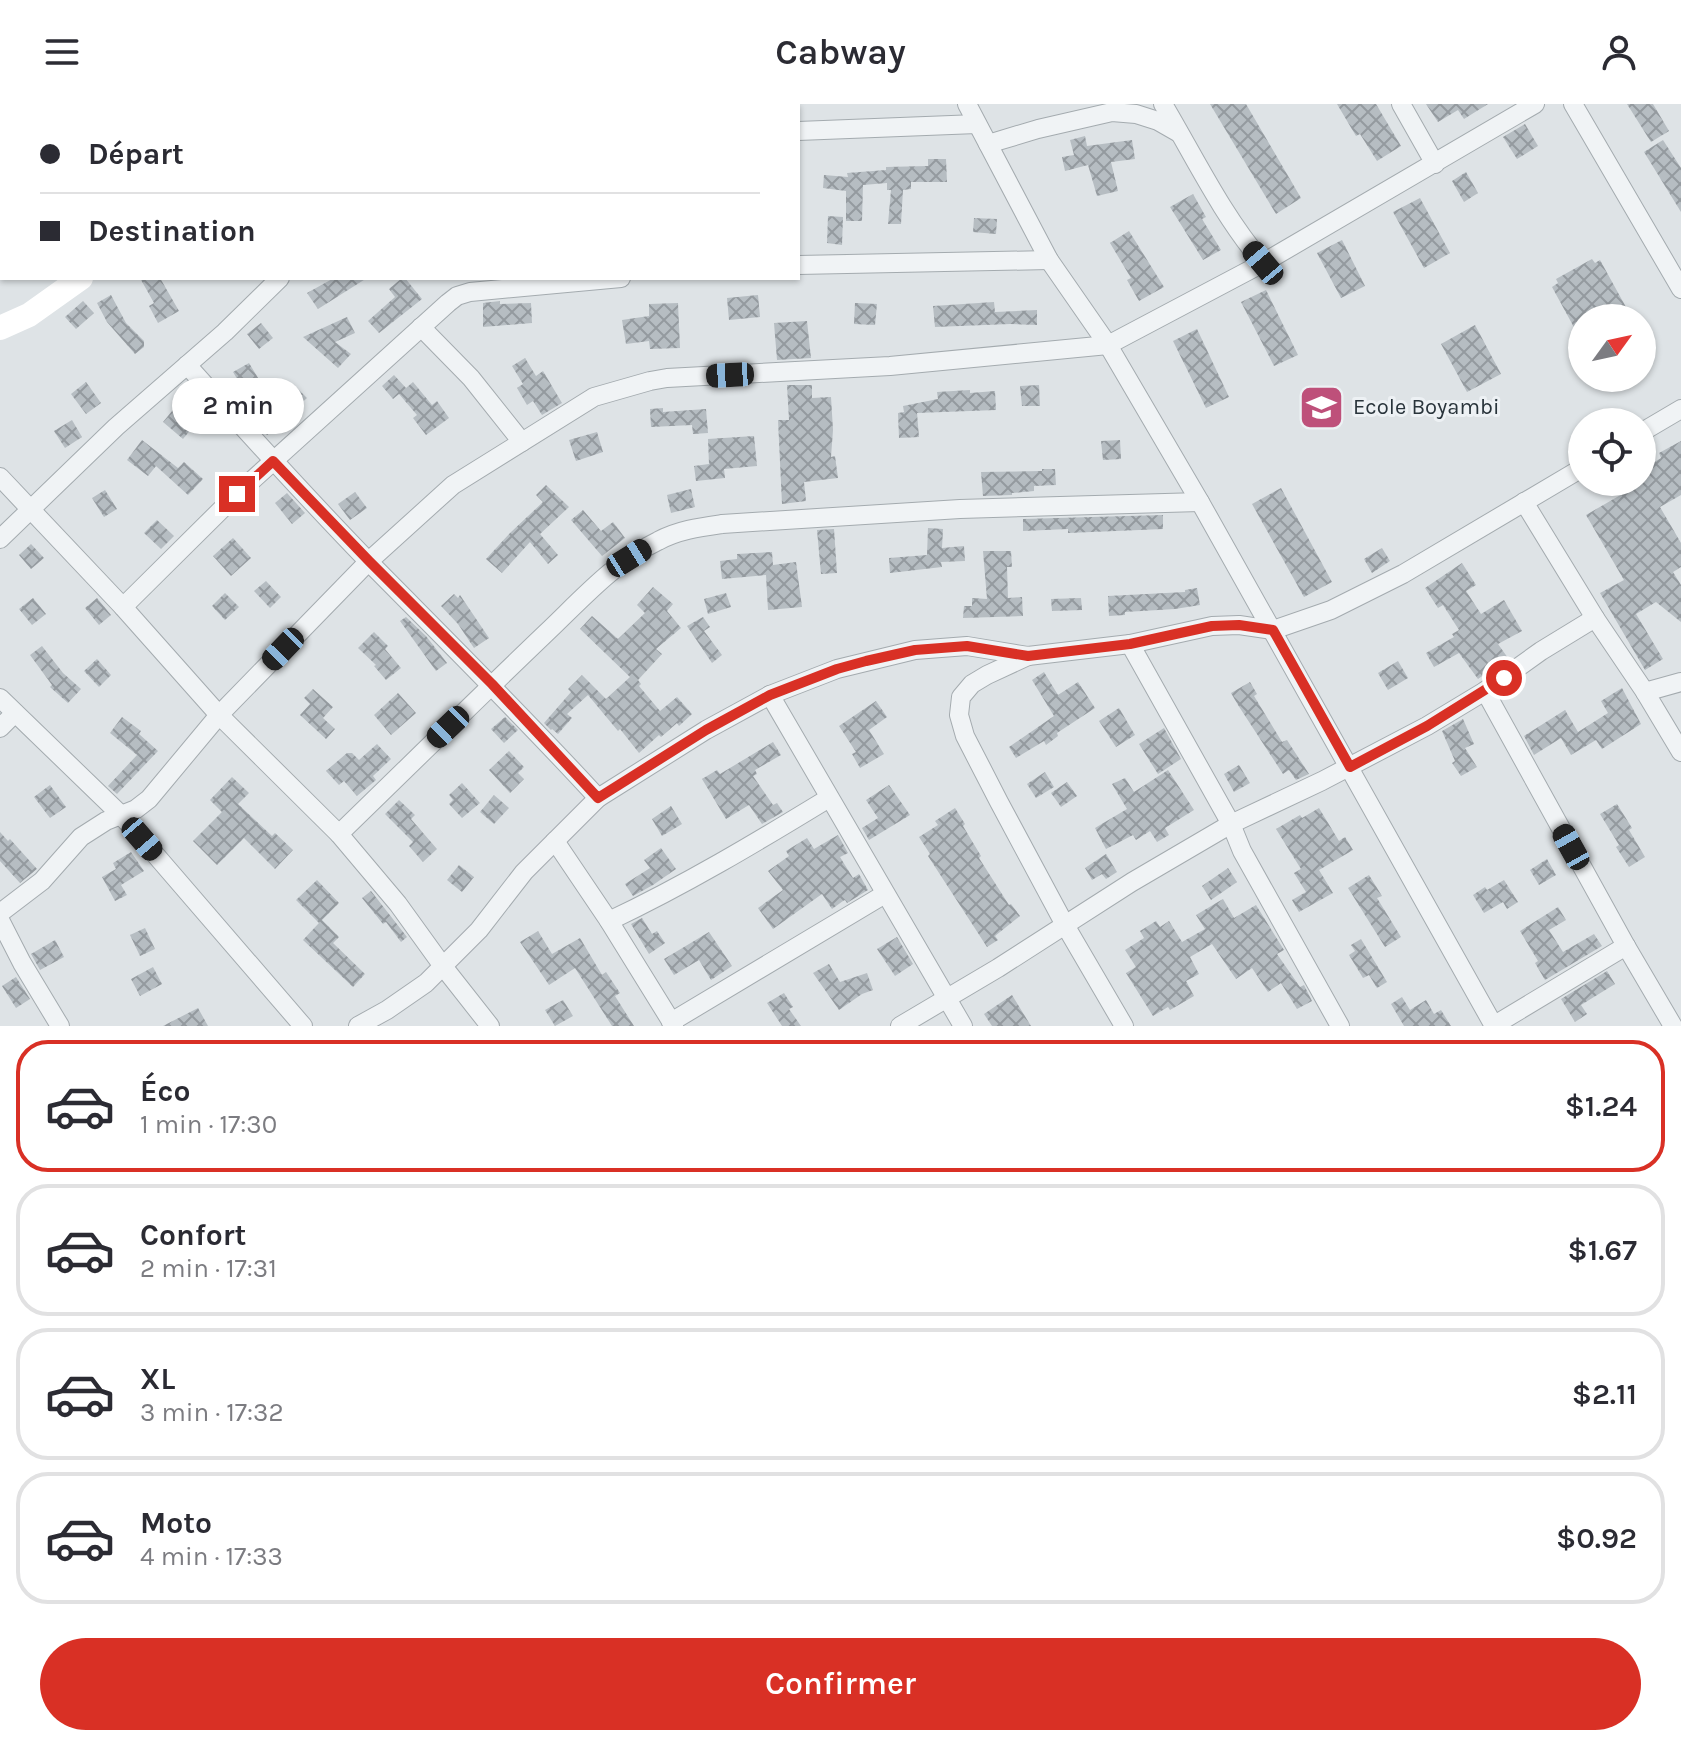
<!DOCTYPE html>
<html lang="fr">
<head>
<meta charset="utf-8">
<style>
  :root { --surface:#fff; --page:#f2f2f3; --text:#2b2b33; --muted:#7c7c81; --line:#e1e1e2; --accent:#d93025 }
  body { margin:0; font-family:Karla,sans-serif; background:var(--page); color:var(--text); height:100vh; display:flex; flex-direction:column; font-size:30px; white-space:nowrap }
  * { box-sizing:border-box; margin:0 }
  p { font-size:26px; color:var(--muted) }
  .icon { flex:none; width:44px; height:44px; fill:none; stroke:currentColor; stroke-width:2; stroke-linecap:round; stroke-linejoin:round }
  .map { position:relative; height:922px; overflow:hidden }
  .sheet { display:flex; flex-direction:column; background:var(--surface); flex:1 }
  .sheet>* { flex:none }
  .banner { position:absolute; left:0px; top:0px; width:800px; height:176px; box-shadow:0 2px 6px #0004; display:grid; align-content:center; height:176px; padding:0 40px; background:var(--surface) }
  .needle { width:52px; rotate:57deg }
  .tools { position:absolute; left:1568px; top:200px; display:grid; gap:16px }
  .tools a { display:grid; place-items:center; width:88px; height:88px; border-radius:50%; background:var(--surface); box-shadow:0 2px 6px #0004; font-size:40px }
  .end { position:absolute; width:36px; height:36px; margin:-18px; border:10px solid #d93025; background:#fff; box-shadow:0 0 0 4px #fff }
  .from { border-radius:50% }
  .bubble { position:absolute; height:56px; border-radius:28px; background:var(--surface); box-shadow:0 2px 6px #0004; font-size:26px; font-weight:600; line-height:56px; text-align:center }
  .car { position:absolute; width:24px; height:48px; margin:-24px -12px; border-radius:10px; box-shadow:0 0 6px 2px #0007; background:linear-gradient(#222 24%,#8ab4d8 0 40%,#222 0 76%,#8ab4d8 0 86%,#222 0) }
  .banner b { display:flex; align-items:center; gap:28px; height:76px; font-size:30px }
  .banner b+b { border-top:2px solid var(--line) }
  .banner i { width:20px; height:20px; background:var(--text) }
  ul { padding:14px 0 0; list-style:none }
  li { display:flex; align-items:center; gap:24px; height:132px; margin:0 16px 12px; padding:0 24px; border:4px solid var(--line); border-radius:32px }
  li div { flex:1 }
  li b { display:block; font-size:30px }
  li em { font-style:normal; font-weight:600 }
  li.selected { border-color:var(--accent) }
  li>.icon { width:72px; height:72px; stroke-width:1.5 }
  .button { display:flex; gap:16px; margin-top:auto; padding:16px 40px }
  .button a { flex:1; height:92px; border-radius:48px; background:var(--accent); color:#fff; font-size:32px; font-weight:600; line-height:92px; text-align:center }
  header { display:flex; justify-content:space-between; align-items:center; height:104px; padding:0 40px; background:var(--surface); font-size:36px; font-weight:600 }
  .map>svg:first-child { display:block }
  .garden { fill:url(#garden-furrows) }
  .building { fill:url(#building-cross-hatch) }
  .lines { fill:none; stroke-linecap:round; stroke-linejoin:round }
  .street-casing { stroke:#a4abaf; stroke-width:20 }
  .street { stroke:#f0f3f5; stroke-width:18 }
  .secondary { stroke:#fff; stroke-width:24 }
  .route { stroke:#d93025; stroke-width:10 }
  .labels { text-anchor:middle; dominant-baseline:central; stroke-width:6; stroke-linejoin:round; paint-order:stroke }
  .poi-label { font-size:22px; fill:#29343b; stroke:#edf1f4; text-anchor:start }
</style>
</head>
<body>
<header><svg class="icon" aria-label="menu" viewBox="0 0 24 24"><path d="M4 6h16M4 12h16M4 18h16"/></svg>Cabway<svg class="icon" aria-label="person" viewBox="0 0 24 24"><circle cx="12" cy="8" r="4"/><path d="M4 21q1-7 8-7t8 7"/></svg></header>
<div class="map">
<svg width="1681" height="922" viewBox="0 0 1681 922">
  <defs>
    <pattern id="garden-furrows" width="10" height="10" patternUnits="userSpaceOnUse" patternTransform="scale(2)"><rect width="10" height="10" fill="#c7cfc0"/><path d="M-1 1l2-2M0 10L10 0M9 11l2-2" fill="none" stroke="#abb2a6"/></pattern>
    <pattern id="building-cross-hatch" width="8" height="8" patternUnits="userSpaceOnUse" patternTransform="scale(2)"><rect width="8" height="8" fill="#b6bdc2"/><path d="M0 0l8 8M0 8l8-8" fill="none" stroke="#949a9f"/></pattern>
  </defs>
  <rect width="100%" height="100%" fill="#dee3e6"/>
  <path class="garden" d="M0,0H287L280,2H2V160L0,161Z"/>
  <g class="building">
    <path d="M1210,0H1246L1301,94L1276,110Z"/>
    <path d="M1337,0H1376L1401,42L1377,57L1360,30L1356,32Z"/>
    <path d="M1426,0H1488L1464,15L1458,6L1438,18Z"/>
    <path d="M1627,0H1653L1669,27L1651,38Z"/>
    <path d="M1525,20L1538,42L1517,55L1503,33Z"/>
    <path d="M1085,32L1087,42L1132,36L1135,55L1111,58L1118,87L1097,92L1088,61L1065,67L1062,53L1074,51L1070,36Z"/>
    <path d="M1663,36L1681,64V108L1644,48Z"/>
    <path d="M928,55H946L947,78H911V85L903,86L901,120H888L891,86H887V79L863,81L862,117H846V87L823,84L824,71L848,73L847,69L886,66V63L928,62Z"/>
    <path d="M1466,68L1478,89L1464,98L1452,77Z"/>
    <path d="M1193,90L1206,113L1202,115L1221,146L1203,156L1170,103Z"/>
    <path d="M1420,94L1450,149L1424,164L1393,108Z"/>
    <path d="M828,112L843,113L842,141L827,139Z"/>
    <path d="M974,114L997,115L996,130L973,128Z"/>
    <path d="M1129,127L1164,183L1139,197L1127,176L1131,174L1110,139Z"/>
    <path d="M1342,136L1365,182L1341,194L1317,149Z"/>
    <path d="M1592,155L1595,159L1600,156L1632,214H1582V238L1552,183L1558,179L1556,175Z"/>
    <path d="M140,174H160L179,207L158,219L149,202L154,199Z"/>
    <path d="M334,174H367L318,205L307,189Z"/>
    <path d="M402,174H405L422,195L379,229L368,217L395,193L389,185Z"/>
    <path d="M1266,186L1298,251L1274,262L1241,198Z"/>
    <path d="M111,191L126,219L144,237V243L135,250L107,218L97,199Z"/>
    <path d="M758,191L760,213L729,216L727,194Z"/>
    <path d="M83,197L94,209L76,225L65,213Z"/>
    <path d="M500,197V200L531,199L532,219L483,223V199Z"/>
    <path d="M994,198L995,208L1037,206V221L1010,220L935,223L933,202Z"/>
    <path d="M678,199L680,244L650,245L649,237L626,240L622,216L649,212V200Z"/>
    <path d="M855,199L877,200L875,221L854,220Z"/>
    <path d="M347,213L355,229L335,238L351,250L338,264L303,233Z"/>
    <path d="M807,217L811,254L777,256L774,219Z"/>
    <path d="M261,219L273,234L259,245L247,230Z"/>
    <path d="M1475,221L1501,270L1467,288L1441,240Z"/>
    <path d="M1197,225L1229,293L1206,304L1173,237Z"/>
    <path d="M525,254L536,272L543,267L562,299L542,311L533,297L527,301L517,284L523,280L512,262Z"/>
    <path d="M249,259L272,297L289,281H294L307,294L280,319L281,322L267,331L245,302L251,298L233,268Z"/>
    <path d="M394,271L406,284L413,278L432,301L437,297L449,314L426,331L413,314L417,311L399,290L393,295L382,282Z"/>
    <path d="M86,278L101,299L86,310L71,290Z"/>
    <path d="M787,281H812V294L831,293L833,326L831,353L835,352L838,374L804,378L806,397L782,400L778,316H789Z"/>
    <path d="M1039,281L1040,302H1022L1020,282Z"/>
    <path d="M970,286V289L995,287L996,306L917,309L919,333L899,334L898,309L904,308L903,302L938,295L937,288Z"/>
    <path d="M177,301L197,318L183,335L163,318Z"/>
    <path d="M663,304V308L706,305L708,329L693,330L692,321L651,323L650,305Z"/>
    <path d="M72,316L82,333L65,344L54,327Z"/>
    <path d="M597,328L603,348L576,357L569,336Z"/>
    <path d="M754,332L757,362L724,365L725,374L696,377L694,362L709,360L708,335Z"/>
    <path d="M142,336L178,364L184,358L203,375L188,391L156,362L148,372L127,356Z"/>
    <path d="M1120,336L1121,355L1103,356L1101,337Z"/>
    <path d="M1681,337V391L1660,403L1681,439V463L1673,468L1681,481V518L1656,498L1636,510L1663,555L1645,566L1600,489L1624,476L1586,411L1624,389L1617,378H1642V365L1661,354L1659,349Z"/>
    <path d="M1042,365H1055L1056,381L1034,382V387L1012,389V391L983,392L981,368L1042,367Z"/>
    <path d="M546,381L569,403L540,430L558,451L548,460L530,438L502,469L486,455L510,429L543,398L536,391Z"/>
    <path d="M1281,384L1332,478L1304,493L1252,400Z"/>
    <path d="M691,385L695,403L671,409L667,391Z"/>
    <path d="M105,386L117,405L104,413L92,394Z"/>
    <path d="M355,388L367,404L350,416L338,400Z"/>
    <path d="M287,389L305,409L292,420L275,399Z"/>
    <path d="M583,406L601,427L613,418L625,434L602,452L571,416Z"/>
    <path d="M1163,411V425L1068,429V425L1023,427V415Z"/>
    <path d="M157,416L174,432L161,445L144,429Z"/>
    <path d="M928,424L943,425L942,444L964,442L965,457L941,458L942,463L890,469L889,454L927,451Z"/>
    <path d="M834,425L837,469L821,470L817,426Z"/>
    <path d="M233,434L251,454L231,472L213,452Z"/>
    <path d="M31,440L44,454L31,465L19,451Z"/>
    <path d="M1382,444L1390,457L1372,469L1364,455Z"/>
    <path d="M983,447H1011L1012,463H1007L1008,494L1022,493L1023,512L963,514L964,502H972V494L987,495Z"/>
    <path d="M772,448L773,461L796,458L802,503L768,506L766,471L722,475L720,457L737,455V450Z"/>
    <path d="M1462,459L1476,481L1466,487L1481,510L1504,496L1522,527L1498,540L1508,554L1478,575L1459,549L1434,563L1426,549L1454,533L1452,530L1459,526L1443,501L1438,504L1425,484Z"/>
    <path d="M266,477L281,493L270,504L254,487Z"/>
    <path d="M653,483L673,500L667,507L681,524L656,545L662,550L638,576L641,580L639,582L660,607L677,593L692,610L679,622L677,619L661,633L659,631L639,649L620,625L618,627L588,591L567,610L572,614L558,630L552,625L551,626L544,619L571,588L568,585L582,571L606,595L630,573L580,525L592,512L618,535L645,509L637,501Z"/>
    <path d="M1197,484L1200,501L1175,505L1125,508V511L1109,512L1108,492L1185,488V486Z"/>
    <path d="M225,489L239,503L225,516L212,502Z"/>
    <path d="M726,489L731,503L708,510L704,495Z"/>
    <path d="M454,490L458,494L460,491L489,534L474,544L458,520L441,502Z"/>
    <path d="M33,494L46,510L32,521L19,505Z"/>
    <path d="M97,494L111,511L99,521L85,504Z"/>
    <path d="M1081,494L1082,506L1052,507L1051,495Z"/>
    <path d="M406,513L426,532L447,559L436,567L400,517Z"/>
    <path d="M703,513L710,523L704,527L722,551L712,559L687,522Z"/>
    <path d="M374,528L388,542L385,545L401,564L386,576L374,562L376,561L358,544Z"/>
    <path d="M42,542L63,569L81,585L68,599L50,583L52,581L30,551Z"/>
    <path d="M97,555L111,571L99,583L84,567Z"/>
    <path d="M1398,557L1408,574L1388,586L1378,569Z"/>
    <path d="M1044,568L1058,591L1078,578L1095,604L1057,629L1058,632L1046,641L1044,637L1016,654L1009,643L1054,612L1032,576Z"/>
    <path d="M1250,578L1257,590L1254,592L1282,638L1287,636L1309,670L1296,676L1289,666L1283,670L1238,601L1231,589Z"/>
    <path d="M1622,584L1641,620L1602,645L1596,636L1571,651L1561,634L1534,651L1524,632L1565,606L1578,628L1608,609L1601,597Z"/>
    <path d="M313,585L333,603L323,614L335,625L326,635L300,611L310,600L304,594Z"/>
    <path d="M398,589L416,609L391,631L374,611Z"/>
    <path d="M876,597L887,613L869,626L884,650L860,664L852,650L856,648L839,622Z"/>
    <path d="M1119,604L1135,631L1116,643L1099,617Z"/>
    <path d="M122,613L141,627L139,630L158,647L117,690L108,682L137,651L110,629Z"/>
    <path d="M505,613L518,626L504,639L491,625Z"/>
    <path d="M1463,615L1474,640L1465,644L1477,663L1461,672L1452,659L1455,657L1442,627Z"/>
    <path d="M1164,624L1181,655L1158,670L1139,640Z"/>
    <path d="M773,638L781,651L755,666L757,670L753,672L773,701L777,699L783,708L762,720L749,701L726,715L702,675L717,666L720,670Z"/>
    <path d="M377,640L391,655L373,672L376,676L357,692L344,677L339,681L326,667L347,649H352L359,656Z"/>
    <path d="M509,647L524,663L518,669L524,675L510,689L489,666Z"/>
    <path d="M1239,661L1250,679L1234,688L1224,670Z"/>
    <path d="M1168,666L1194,706L1165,724L1169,731L1157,738L1150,727L1136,736L1133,731L1106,745L1095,724L1127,705L1112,680L1125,674L1134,688Z"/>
    <path d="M1045,668L1054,683L1036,694L1027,680Z"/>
    <path d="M232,673L249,689L238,700L272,732L275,729L293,746L275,765L244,734L217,761L193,737L222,708L210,696Z"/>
    <path d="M1067,678L1077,692L1061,703L1051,689Z"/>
    <path d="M462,679L480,699L462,714L449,700L453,696L449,691Z"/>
    <path d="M50,681L66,703L50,714L34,693Z"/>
    <path d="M889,681L910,711L869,736L862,724L878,714L866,696Z"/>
    <path d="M494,691L509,704L494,720L480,708Z"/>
    <path d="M399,696L415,711L411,715L437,745L423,758L409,742L413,738L385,710Z"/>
    <path d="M1617,700L1632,724L1629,726L1645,753L1629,763L1616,743L1619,741L1600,710Z"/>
    <path d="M671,702L682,720L662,732L652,715Z"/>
    <path d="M955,704L965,720L963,722L981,752L979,754L1009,801L1011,800L1020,812L995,832L998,836L987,843L928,752L930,750L919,733L938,721L935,717Z"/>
    <path d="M1319,704L1339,737L1345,733L1353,746L1319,766L1333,789L1299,808L1292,796L1306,788L1294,769L1301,765L1276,725L1300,711L1302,714Z"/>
    <path d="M0,728L8,737L10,735L37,765L20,779L0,757Z"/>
    <path d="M838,731L848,749L840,753L853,774L859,770L868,786L847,799L845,796L843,797L832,805L822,790L773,825L758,804L783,786L768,767L789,752L786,747L807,734L814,745Z"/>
    <path d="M661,744L676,765L653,781L633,792L625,780L650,764L644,756Z"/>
    <path d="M131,748L144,767L121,781L127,791L115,797L102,773L116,765L113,759Z"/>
    <path d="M1106,750L1117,768L1106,775L1102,770L1092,776L1085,764Z"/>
    <path d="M1547,755L1556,771L1539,781L1530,766Z"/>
    <path d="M459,761L474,773L462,788L447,776Z"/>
    <path d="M1228,764L1237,778L1211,796L1202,782Z"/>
    <path d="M1369,771L1382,792L1377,794L1401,833L1385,843L1348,784Z"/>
    <path d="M317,776L339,799L322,816L339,833L333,839L365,870L353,883L303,836L319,819L296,796Z"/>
    <path d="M1504,776L1518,798L1507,805L1503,798L1484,809L1473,791L1485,783L1487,786Z"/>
    <path d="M371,787L407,833L401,838L386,818L383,820L362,794Z"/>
    <path d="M1223,795L1234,814L1256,801L1284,846L1277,850L1300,883L1304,881L1312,897L1297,905L1281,879L1268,888L1252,864L1236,875L1212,840L1190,853L1199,870L1186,877L1194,892L1170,906L1168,903L1153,912L1126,869L1136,863L1125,846L1144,834L1140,827L1156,817L1160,823L1169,817L1182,838L1205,825L1196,811Z"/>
    <path d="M1558,803L1566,816L1549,826L1563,848L1594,830L1602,842L1545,876L1535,859L1538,857L1520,827Z"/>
    <path d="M642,814L652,830L657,827L665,839L649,850L631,820Z"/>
    <path d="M145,824L155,845L140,852L130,831Z"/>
    <path d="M538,827L552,850L580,834L602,871L606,868L620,889L615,892L634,922H612L575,864L549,881L520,838Z"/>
    <path d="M709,828L732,862L711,876L699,856L674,871L664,855Z"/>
    <path d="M897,833L913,860L895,872L877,845Z"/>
    <path d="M1361,835L1387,878L1377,884L1369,871L1363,874L1349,851L1355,847L1351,841Z"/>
    <path d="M55,836L64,853L40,866L31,850Z"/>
    <path d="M829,860L840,878L867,869L873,886L862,890L839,906L813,869Z"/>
    <path d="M153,863L162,880L140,892L131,875Z"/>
    <path d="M1607,867L1615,880L1581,901L1587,910L1575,918L1561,895Z"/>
    <path d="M16,873L30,895L16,904L2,882Z"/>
    <path d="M784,889L793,903L789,905L801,922H782L767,899Z"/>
    <path d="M1012,891L1031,922H992L984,910Z"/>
    <path d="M1402,893L1410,906L1426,896L1434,910L1441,906L1451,922H1404L1391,900Z"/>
    <path d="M563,896L573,912L555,922L545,906Z"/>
    <path d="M198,904L208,922H163Z"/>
  </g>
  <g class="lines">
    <defs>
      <g id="street">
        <path d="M967,0L1049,156L1108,241L1200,398L1494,922"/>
        <path d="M1163,0C1195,54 1222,111 1263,159"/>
        <path d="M1401,0L1435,60"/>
        <path d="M1573,0L1681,185"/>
        <path d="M798,27L977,20"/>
        <path d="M988,40L1038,25L1112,8L1136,10L1158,17L1179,29"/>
        <path d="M798,161L1049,156"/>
        <path d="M421,223L471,274L522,338"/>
        <path d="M187,261C247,328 307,394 369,458C446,536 524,613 598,694"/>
        <path d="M1642,328L1681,305"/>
        <path d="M0,373L123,503L219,611L339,730L398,800L442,861L490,922"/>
        <path d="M1524,398L1595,514L1645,588L1681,648"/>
        <path d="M0,435L116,323L225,228L280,174"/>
        <path d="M123,503L237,390L448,199L457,192L470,188L621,174"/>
        <path d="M1130,540L1231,720L1242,747L1340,922"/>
        <path d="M1028,552L987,571L972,580L961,593L959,611L965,632L999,698L1065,821L1124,922"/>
        <path d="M1485,587L1626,842L1673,922"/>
        <path d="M1645,588L1681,578"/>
        <path d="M770,591L963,922"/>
        <path d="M0,594L122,712L303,922"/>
        <path d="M0,624L15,609"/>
        <path d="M339,730C408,663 476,596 545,530C580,497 614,458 658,437C678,426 701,423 722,420L960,405L1200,398"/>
        <path d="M555,737L609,817L674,922"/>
        <path d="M0,809L42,777L81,733L106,717L136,705L149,695L219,611L369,457L453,381L594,293L650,277L667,274L890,262L1108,241L1263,159L1535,0"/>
        <path d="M0,816L22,859L60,922"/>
        <path d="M609,817C685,781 757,738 829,694"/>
        <path d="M671,918L885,790"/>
        <path d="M358,922L387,906L426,879L479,826L524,768L598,694L706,626L770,591L837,565L915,546L967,542L1028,552L1130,540L1212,522L1239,521L1273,526L1331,506L1403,470L1582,364"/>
        <path d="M900,922L998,864L1132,778L1231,720L1322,677L1427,622L1485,587L1541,547L1595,514"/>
        <path d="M1493,922L1626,842"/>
      </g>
    </defs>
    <use href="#street" class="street-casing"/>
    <use href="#street" class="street"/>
    <g class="secondary">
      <path d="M353,2L356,0"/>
      <path d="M0,224L29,211L81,174"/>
    </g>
  </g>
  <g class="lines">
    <path class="route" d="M237,390L273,357L369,457L492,580L598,694L706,626L770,591L837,565L866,557L915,546L967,542L1028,552L1130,540L1212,522L1239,521L1273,526L1350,663L1427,622L1504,574"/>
  </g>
  <defs>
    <symbol id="school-square" viewBox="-11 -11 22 22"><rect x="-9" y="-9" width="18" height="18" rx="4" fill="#be507a" stroke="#edf1f4"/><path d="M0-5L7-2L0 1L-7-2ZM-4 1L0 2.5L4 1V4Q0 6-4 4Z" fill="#fff"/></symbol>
  </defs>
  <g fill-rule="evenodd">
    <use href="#school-square" x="1296" y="278" width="51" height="51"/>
  </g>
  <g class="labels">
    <g class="poi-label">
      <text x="1353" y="303">Ecole Boyambi</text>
    </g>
  </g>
</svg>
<div class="tools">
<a><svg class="needle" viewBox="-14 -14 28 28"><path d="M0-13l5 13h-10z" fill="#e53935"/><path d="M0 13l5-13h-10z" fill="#7c7c81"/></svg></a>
<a><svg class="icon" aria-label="locate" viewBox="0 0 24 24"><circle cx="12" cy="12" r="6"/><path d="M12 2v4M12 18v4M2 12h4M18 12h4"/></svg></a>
</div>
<i class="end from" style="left:1504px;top:574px"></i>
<i class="end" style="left:237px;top:390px"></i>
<div class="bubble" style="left:172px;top:274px;width:132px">2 min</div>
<i class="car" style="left:1263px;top:159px;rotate:320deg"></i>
<i class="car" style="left:730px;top:271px;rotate:267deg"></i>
<i class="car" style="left:629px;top:454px;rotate:58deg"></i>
<i class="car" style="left:283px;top:545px;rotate:224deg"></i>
<i class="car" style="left:448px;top:623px;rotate:226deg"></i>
<i class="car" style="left:142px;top:735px;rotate:139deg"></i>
<i class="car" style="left:1571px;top:743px;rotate:331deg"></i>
<div class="banner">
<b><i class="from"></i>Départ</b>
<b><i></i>Destination</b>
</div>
</div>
<section class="sheet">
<ul>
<li class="selected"><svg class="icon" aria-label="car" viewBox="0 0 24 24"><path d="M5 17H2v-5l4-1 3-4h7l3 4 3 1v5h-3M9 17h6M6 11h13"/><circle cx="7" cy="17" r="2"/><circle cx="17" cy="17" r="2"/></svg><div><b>Éco</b><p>1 min · 17:30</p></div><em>$1.24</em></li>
<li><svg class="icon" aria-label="car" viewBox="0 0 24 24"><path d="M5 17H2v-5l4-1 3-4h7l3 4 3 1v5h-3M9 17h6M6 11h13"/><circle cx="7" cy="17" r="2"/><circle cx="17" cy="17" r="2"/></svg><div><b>Confort</b><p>2 min · 17:31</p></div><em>$1.67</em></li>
<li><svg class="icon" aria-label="car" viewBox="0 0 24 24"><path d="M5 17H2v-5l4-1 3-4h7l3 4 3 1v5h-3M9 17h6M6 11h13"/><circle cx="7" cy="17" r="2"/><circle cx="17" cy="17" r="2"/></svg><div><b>XL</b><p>3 min · 17:32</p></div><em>$2.11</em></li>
<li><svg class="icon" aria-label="car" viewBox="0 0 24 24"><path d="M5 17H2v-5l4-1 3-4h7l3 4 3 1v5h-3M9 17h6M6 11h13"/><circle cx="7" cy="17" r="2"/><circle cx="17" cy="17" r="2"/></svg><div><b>Moto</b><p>4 min · 17:33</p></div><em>$0.92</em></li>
</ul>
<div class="button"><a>Confirmer</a></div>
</section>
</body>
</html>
